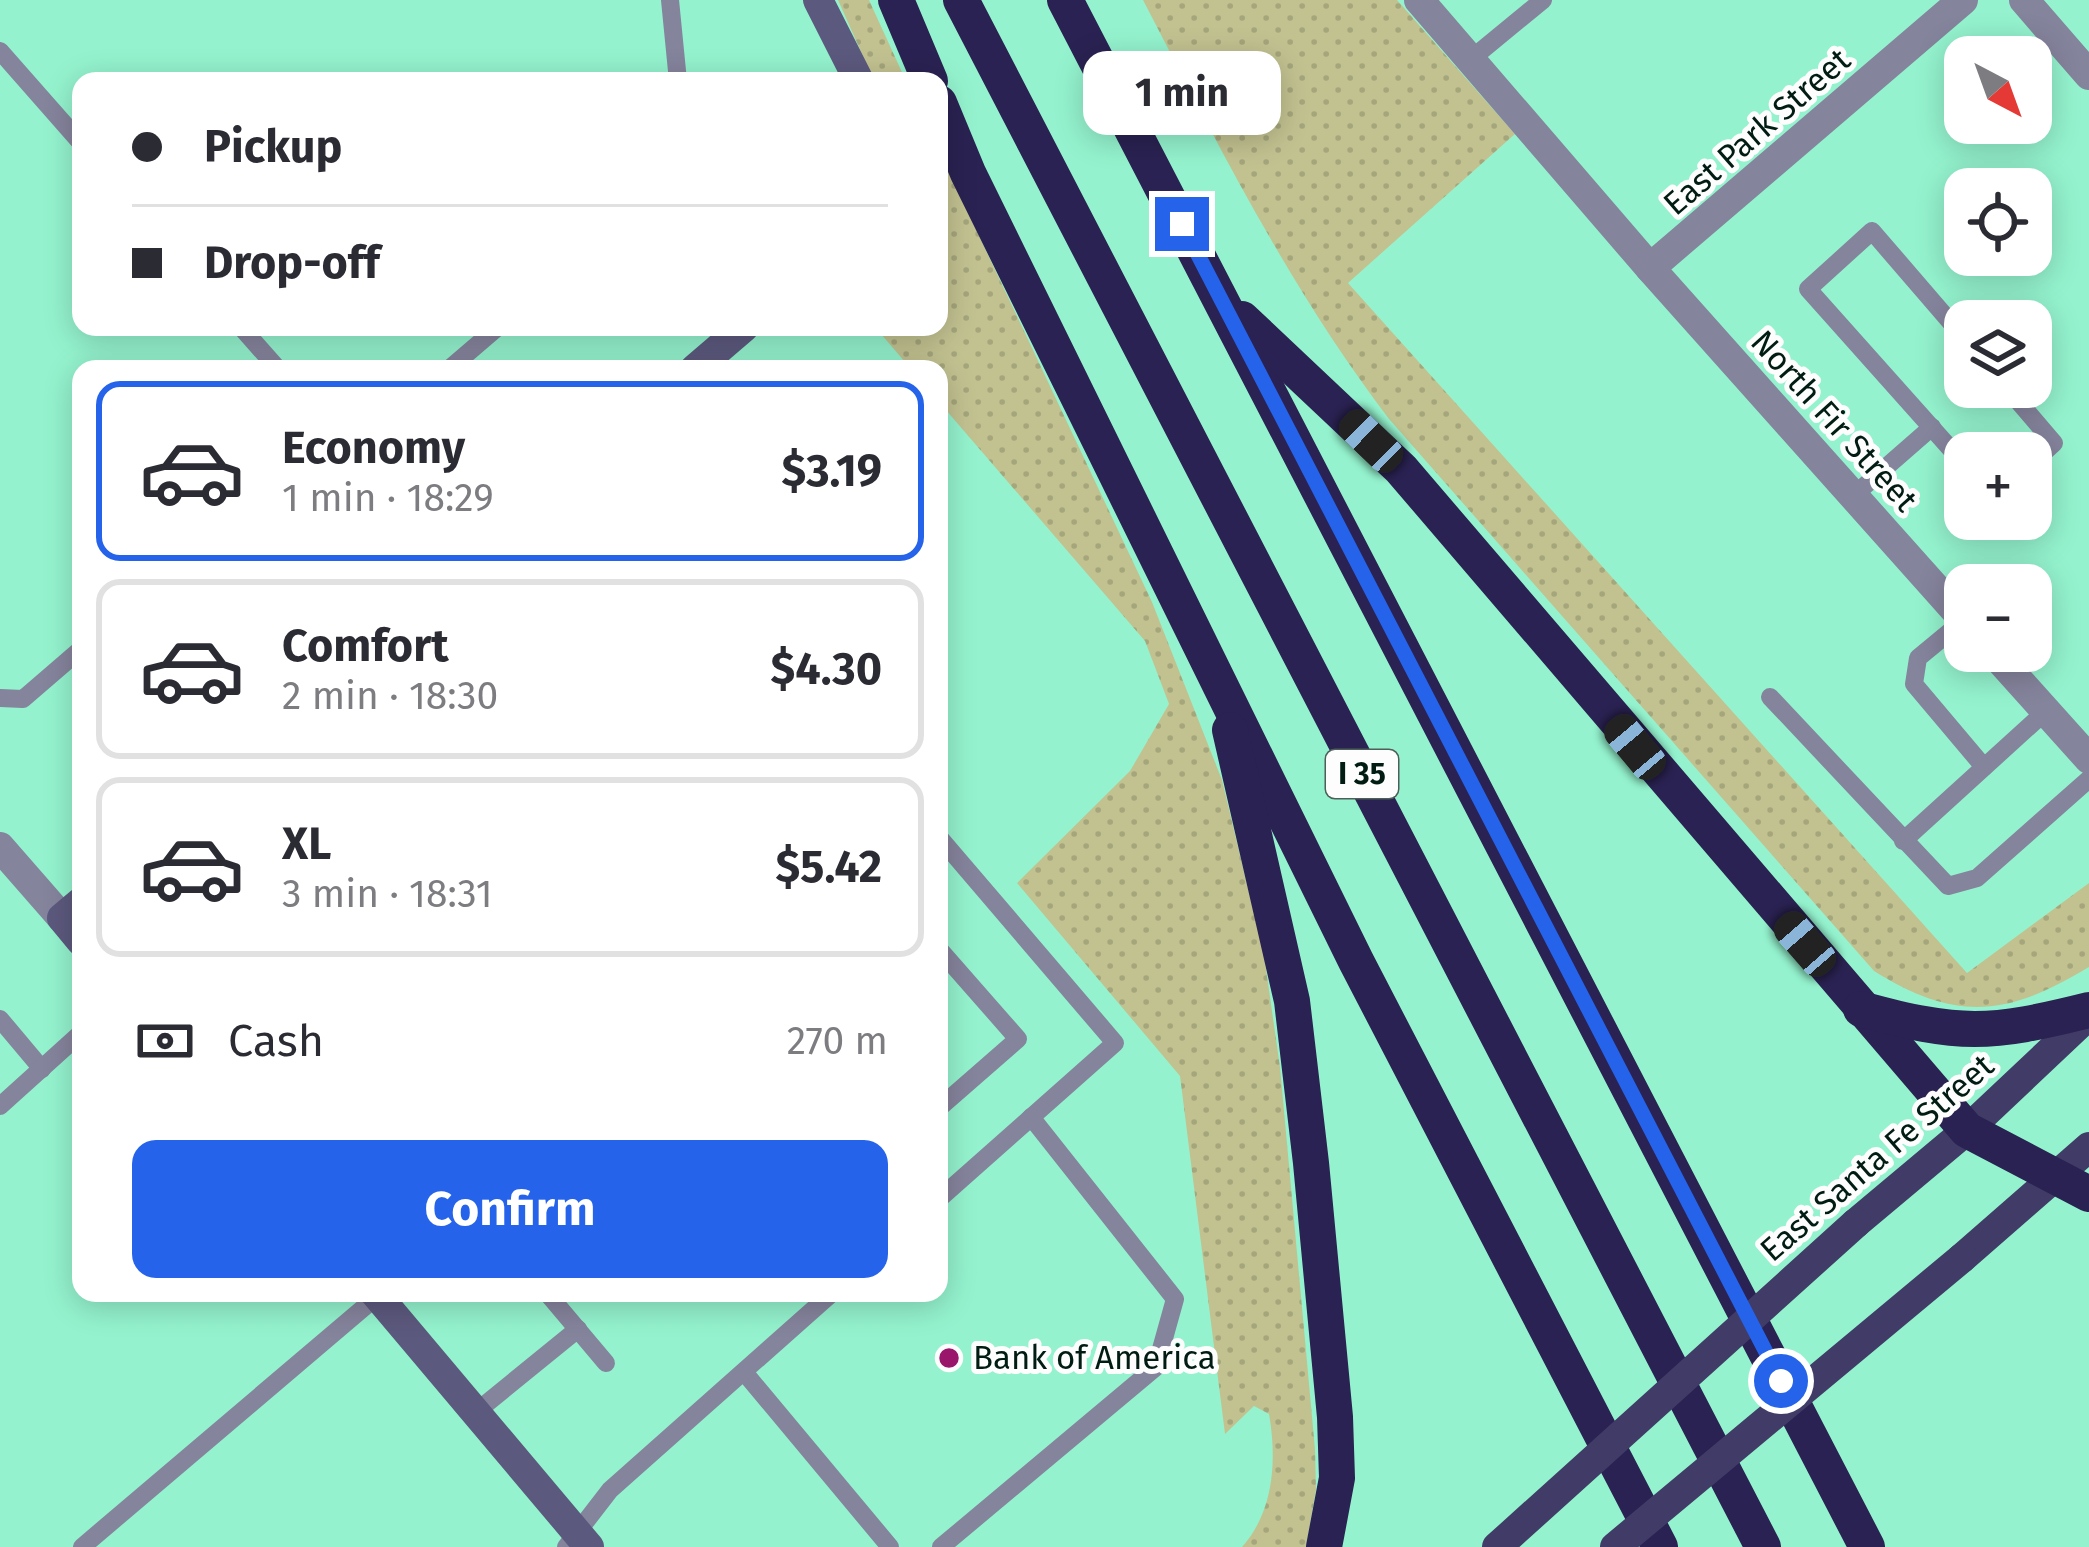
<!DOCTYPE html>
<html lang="en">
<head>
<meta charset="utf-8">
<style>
  :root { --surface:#fff; --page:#f7f7f7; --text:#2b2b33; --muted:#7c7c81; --line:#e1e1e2; --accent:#2563eb }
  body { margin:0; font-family:"Fira Sans",sans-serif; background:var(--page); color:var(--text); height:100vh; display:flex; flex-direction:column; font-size:45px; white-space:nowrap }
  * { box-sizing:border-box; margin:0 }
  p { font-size:39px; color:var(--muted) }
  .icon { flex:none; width:66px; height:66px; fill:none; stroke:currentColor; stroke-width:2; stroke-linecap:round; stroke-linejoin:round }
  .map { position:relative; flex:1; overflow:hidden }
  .details { position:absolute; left:72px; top:360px; width:876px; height:942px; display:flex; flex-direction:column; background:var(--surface); border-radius:24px; box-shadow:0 6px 30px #0003 }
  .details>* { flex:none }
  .hud { position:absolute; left:72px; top:72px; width:876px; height:264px; border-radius:24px; box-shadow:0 6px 30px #0003; display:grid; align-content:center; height:264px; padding:0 60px; background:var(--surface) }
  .needle { width:78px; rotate:139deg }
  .tools { position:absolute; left:1944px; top:36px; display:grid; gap:24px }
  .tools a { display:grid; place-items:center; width:108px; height:108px; border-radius:24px; background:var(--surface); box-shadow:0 6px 30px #0003; font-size:60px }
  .end { position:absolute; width:54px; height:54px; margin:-27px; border:15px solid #2563eb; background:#fff; box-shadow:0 0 0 6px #fff }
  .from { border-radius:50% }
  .bubble { position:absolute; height:84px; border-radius:24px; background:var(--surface); box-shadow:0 6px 30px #0003; font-size:39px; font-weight:700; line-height:84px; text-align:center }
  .car { position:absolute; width:36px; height:72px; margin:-36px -18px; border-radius:15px; box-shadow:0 0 9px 3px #0007; background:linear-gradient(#222 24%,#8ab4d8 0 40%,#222 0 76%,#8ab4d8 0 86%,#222 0) }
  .hud b { display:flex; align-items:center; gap:42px; height:114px; font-size:45px }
  .hud b+b { border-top:3px solid var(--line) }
  .hud i { width:30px; height:30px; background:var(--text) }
  ul { padding:21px 0 0; list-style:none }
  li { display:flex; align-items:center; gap:36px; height:180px; margin:0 24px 18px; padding:0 36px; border:6px solid var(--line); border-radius:24px }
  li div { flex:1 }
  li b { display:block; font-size:45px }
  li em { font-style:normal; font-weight:700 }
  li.selected { border-color:var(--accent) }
  li>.icon { width:108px; height:108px; stroke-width:1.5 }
  .pay { display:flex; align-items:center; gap:30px; height:132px; padding:0 60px; font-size:45px }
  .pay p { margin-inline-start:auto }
  .cta { display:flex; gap:24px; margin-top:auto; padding:24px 60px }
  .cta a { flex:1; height:138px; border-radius:24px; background:var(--accent); color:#fff; font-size:48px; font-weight:700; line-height:138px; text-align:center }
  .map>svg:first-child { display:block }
  .grass { fill:url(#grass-dots) }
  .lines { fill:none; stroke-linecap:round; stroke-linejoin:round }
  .service { stroke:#85849d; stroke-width:18 }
  .minor { stroke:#85849d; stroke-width:30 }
  .tertiary { stroke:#85849d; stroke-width:30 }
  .secondary { stroke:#5c597e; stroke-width:30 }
  .primary { stroke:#403c67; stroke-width:30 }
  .motorway { stroke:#2a2252; stroke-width:36 }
  .primary-bridge { stroke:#403c67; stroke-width:30 }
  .route { stroke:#2563eb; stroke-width:15 }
  .poi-dot { fill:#99166b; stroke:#fdfdfd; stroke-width:4.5 }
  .labels { text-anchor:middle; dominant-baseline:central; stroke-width:10; stroke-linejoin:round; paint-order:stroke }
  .shield { fill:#fdfdfd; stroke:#4c6059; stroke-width:3 }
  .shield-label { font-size:30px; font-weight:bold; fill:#001c13 }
  .street-label { font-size:33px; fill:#001c13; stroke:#fdfdfd }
  .poi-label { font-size:33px; fill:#001c13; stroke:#fdfdfd; text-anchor:start }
</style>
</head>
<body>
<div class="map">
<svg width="2089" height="1547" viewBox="0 0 2089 1547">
  <defs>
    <pattern id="grass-dots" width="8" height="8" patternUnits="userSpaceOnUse" patternTransform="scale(3)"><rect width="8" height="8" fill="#c2c291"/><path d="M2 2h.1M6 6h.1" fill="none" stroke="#a5a67c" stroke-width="1.8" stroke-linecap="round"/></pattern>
  </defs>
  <rect width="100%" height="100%" fill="#94f3ce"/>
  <g class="grass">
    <path d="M838,0H869L906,81H874Z"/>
    <path d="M1143,0H1397L1515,134L1348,283L1967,973L2089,883V967C2008,1016 1957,1023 1874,971L1389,419C1290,289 1218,145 1143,0Z"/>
    <path d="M939,151L1152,602L1222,780L1264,955L1280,1067L1315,1449L1316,1490L1306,1547H1242C1274,1511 1277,1460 1269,1414L1254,1406L1225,1434L1180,1076L1017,883L1130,771L1169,704L1145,641L939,402V369H911L875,327H939Z"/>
  </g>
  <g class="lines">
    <g class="service">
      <path d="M670,0L678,81"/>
      <path d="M0,51L81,143"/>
      <path d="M1470,60L1543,0"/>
      <path d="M241,327L278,369"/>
      <path d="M1965,339L1872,231L1808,289L1965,465"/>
      <path d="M449,369L498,327"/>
      <path d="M2006,387L2054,443L2031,464"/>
      <path d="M1853,496L1932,427"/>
      <path d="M1964,620L1918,658L1914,684L1984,767"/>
      <path d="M1770,697L1948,886L1977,878L2089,779"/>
      <path d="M0,698L23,699L81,649"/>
      <path d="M939,837L1115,1043L939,1199"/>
      <path d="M1903,841L2046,711"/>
      <path d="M939,949L1018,1039L939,1108"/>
      <path d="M0,1019L42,1069"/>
      <path d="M0,1106L81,1033"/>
      <path d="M547,1293L606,1363"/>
      <path d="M744,1372L890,1547"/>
      <path d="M476,1412L578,1329"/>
      <path d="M82,1547L381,1293"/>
      <path d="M566,1547L610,1490L832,1293"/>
      <path d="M941,1547L1156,1367L1175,1299L1031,1117"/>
    </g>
    <g class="minor">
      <path d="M1419,0L1650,268L1963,0"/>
      <path d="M2024,0L2089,75"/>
    </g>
    <g class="tertiary">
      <path d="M1650,268L1965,621"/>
      <path d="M1992,651L2089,759"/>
      <path d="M0,847L62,918"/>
    </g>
    <g class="secondary">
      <path d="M818,0L859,81"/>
      <path d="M695,369L744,327"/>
      <path d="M81,902L62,918L81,941"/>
      <path d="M375,1293L589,1547"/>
    </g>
    <g class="primary">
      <path d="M1856,1223L1967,1130L2089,1015"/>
      <path d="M1962,1258L2089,1147"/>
    </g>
    <g class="motorway">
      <path d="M896,0L930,81"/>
      <path d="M961,0L1763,1547"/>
      <path d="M1065,0L1867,1547"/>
      <path d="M939,103L968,173L1356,961L1660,1547"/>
      <path d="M1242,319L1401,469L1967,1130L2089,1194"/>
      <path d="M1230,730L1292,1001L1311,1163L1335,1417L1337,1478L1324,1547"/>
      <path d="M1861,1009C1960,1036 1989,1035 2089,1010"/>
    </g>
    <g class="primary-bridge">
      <path d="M1497,1547L1856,1223"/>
      <path d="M1615,1547L1962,1258"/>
    </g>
  </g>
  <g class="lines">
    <path class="route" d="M1182,224L1781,1381"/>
  </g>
  <circle class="poi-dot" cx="949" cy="1358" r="12"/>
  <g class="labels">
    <rect class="shield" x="1326" y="750" width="72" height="48" rx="9"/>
    <g class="shield-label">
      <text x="1362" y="774">I 35</text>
    </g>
    <g class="street-label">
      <text transform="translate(1757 132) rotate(-41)">East Park Street</text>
      <text transform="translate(1834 421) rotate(48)">North Fir Street</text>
      <text transform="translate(1877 1158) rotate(-41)">East Santa Fe Street</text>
    </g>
    <g class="poi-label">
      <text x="973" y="1358">Bank of America</text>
    </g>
  </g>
</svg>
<div class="tools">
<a><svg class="needle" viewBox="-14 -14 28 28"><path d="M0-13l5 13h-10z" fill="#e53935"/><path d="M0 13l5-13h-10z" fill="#7c7c81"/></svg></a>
<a><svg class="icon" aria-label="locate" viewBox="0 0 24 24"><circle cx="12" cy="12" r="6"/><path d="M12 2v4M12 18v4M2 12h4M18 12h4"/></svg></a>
<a><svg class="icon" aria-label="layers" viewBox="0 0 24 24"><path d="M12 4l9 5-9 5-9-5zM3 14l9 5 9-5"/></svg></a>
<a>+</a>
<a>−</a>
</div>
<i class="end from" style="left:1781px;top:1381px"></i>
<i class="end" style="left:1182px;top:224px"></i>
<div class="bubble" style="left:1083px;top:51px;width:198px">1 min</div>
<i class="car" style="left:1371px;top:441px;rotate:314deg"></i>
<i class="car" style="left:1635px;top:747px;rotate:320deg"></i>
<i class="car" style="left:1805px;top:944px;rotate:319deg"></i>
<div class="hud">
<b><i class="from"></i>Pickup</b>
<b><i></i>Drop-off</b>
</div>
<section class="details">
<ul>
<li class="selected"><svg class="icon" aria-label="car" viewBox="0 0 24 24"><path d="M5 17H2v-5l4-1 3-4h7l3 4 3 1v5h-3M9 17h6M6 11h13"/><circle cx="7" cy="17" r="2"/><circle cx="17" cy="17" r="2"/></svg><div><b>Economy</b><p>1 min · 18:29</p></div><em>$3.19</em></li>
<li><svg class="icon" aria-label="car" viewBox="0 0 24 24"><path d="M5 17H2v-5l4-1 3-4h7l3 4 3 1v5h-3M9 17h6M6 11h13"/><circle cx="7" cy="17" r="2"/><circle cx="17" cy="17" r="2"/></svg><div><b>Comfort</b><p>2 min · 18:30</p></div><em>$4.30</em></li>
<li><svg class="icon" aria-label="car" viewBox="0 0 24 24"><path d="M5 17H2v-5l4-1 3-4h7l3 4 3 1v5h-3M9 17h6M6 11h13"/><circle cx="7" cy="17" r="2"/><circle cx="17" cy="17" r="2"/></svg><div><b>XL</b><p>3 min · 18:31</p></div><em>$5.42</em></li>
</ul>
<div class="pay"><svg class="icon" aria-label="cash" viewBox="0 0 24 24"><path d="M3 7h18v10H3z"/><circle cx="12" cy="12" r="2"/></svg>Cash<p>270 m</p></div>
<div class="cta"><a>Confirm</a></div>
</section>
</div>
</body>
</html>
